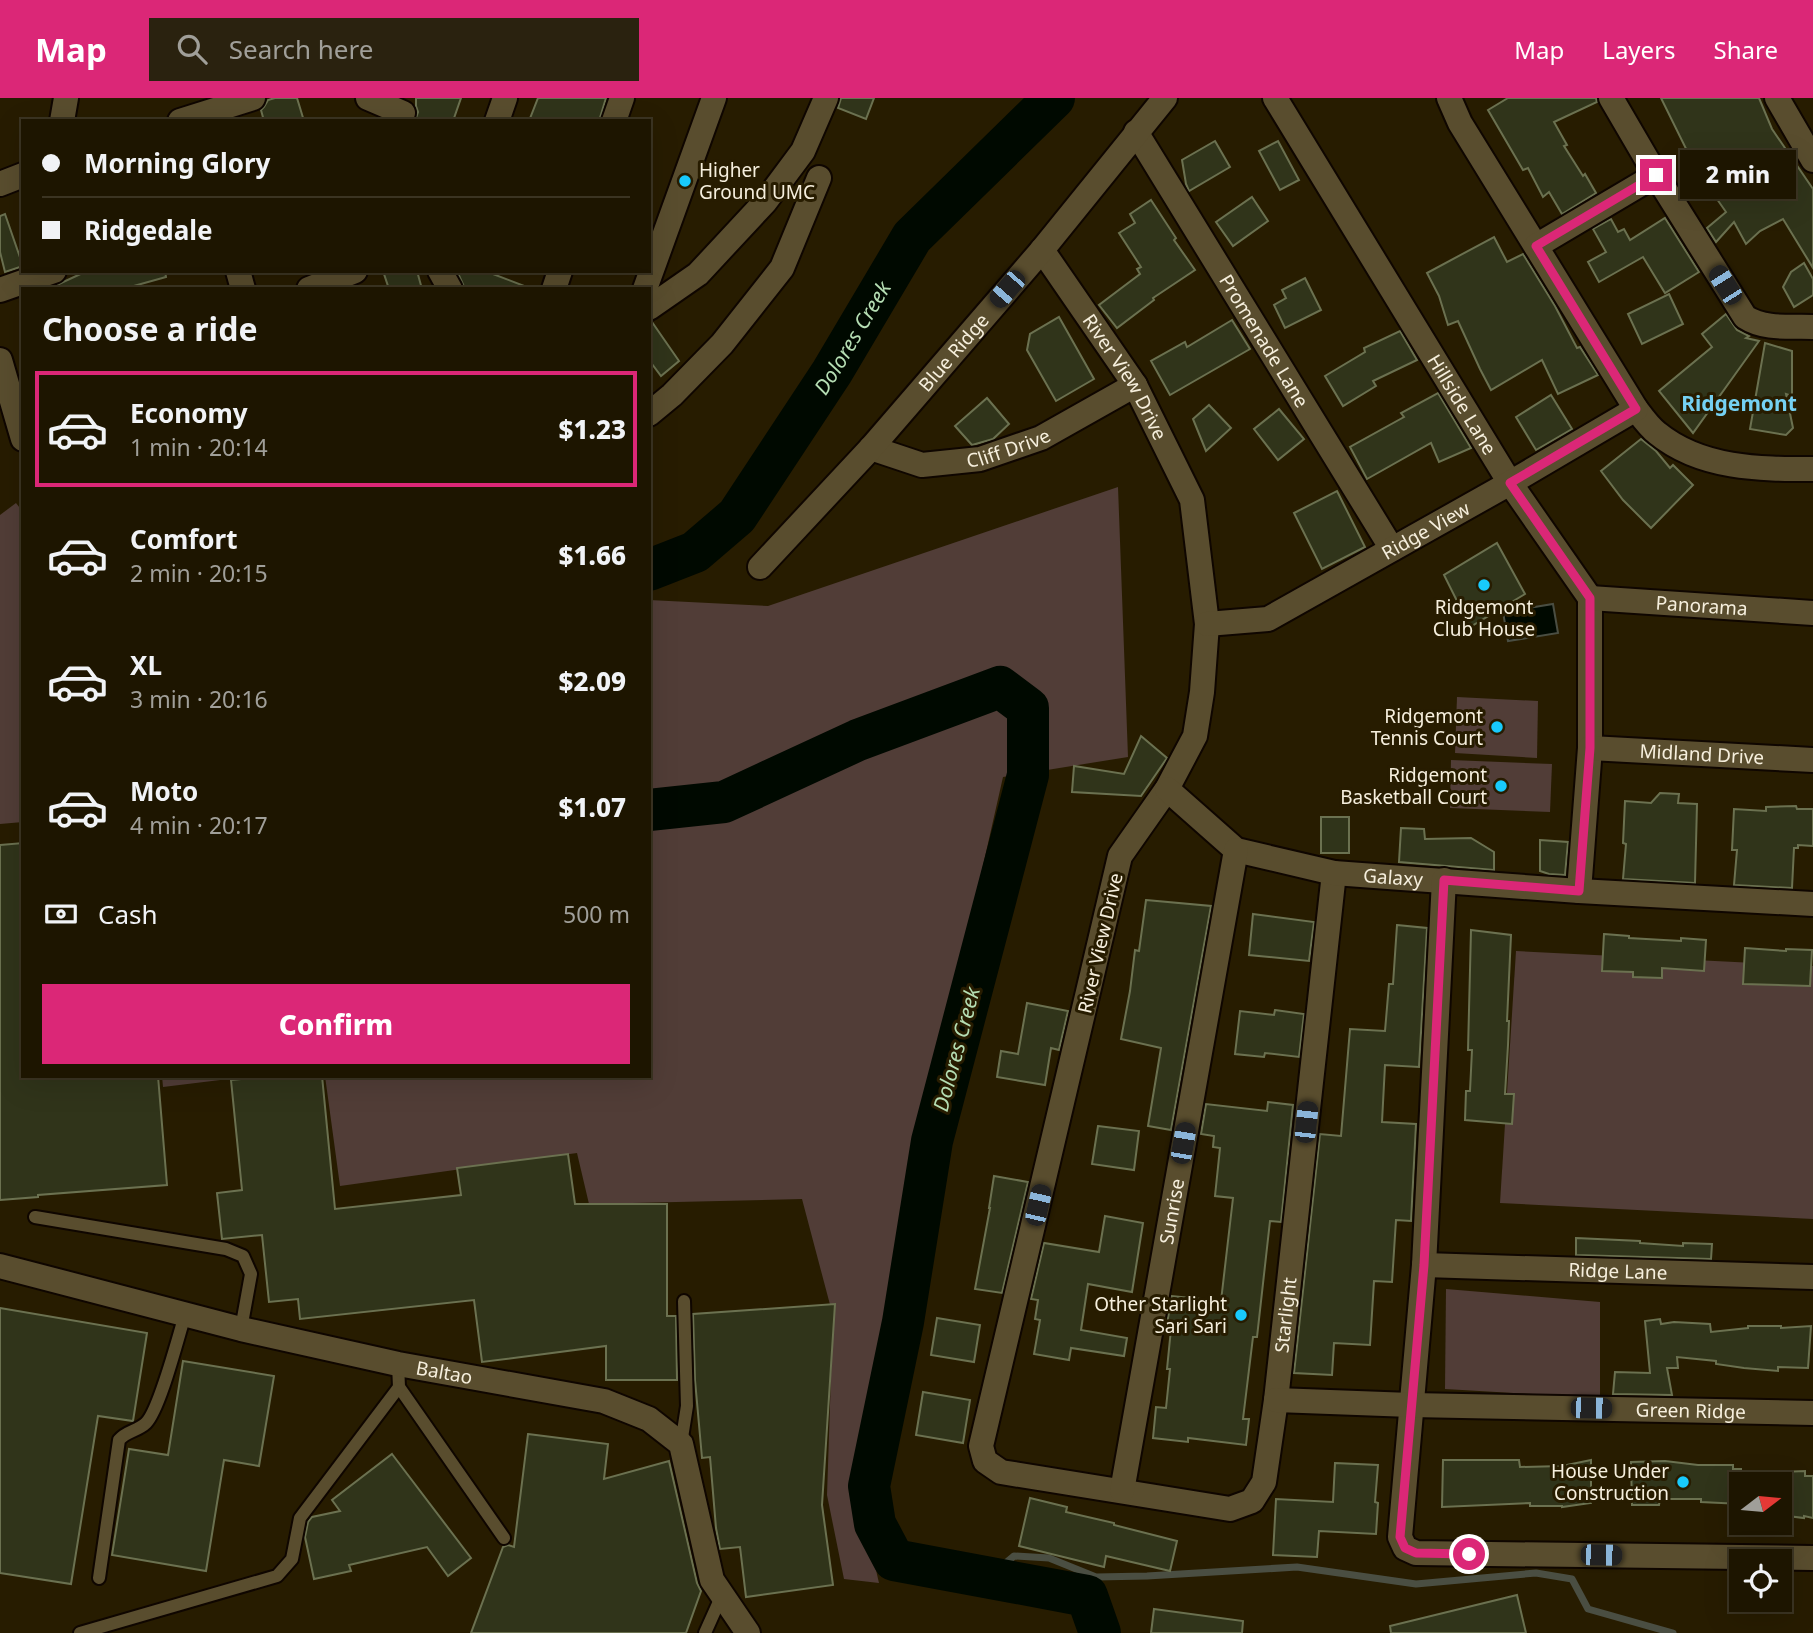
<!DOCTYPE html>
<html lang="en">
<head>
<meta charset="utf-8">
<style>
  :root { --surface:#1d1500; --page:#2a220f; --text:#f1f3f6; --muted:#a09f99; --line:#3b3422; --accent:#db2777 }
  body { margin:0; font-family:"Noto Sans",sans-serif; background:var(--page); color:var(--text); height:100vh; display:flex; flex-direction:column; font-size:26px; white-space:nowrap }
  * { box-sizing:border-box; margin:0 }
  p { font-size:23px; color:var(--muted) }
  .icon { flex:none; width:38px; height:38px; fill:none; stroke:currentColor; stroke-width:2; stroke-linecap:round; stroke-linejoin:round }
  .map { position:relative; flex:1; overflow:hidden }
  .drawer { position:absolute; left:21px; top:189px; width:630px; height:791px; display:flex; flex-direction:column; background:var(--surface); border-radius:0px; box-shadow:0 7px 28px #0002,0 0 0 2px var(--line) }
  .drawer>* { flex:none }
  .top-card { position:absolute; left:21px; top:21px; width:630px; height:154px; border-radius:0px; box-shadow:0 7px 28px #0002,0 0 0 2px var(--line); display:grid; align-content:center; height:154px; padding:0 21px; background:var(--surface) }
  .needle { width:46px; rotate:74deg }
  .fabs { position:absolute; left:1729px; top:1374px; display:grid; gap:14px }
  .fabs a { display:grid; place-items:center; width:63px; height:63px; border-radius:0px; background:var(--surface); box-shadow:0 7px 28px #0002,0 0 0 2px var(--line); font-size:35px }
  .end { position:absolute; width:32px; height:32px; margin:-16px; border:9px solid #db2777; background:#fff; box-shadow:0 0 0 4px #fff }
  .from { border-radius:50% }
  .bubble { position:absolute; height:49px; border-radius:0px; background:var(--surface); box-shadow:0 7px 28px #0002,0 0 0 2px var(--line); font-size:23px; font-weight:800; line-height:49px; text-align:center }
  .car { position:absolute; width:21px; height:42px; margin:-21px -10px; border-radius:9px; box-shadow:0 0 5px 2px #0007; background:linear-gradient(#222 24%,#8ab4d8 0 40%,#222 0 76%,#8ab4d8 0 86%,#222 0) }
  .top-card b { display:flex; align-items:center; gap:24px; height:66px; font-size:26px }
  .top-card b+b { border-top:2px solid var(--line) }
  .top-card i { width:18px; height:18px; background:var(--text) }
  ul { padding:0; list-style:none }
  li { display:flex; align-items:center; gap:21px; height:116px; margin:0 14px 10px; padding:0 7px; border:4px solid transparent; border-radius:0px }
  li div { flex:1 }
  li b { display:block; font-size:26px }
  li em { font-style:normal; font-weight:800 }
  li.selected { border-color:var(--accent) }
  li>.icon { width:63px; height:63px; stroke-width:1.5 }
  h2 { padding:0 21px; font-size:32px; line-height:84px }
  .pay { display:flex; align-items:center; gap:18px; height:77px; padding:0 21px; font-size:26px }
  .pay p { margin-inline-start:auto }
  .button { display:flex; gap:14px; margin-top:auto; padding:14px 21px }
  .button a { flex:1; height:80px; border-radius:0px; background:var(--accent); color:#fff; font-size:28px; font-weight:800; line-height:80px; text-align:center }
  header { display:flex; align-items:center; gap:42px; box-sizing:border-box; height:98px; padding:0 35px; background:var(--accent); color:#fff }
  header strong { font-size:33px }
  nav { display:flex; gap:38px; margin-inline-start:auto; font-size:24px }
  .search { width:490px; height:63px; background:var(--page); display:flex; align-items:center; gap:18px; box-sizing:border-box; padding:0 24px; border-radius:0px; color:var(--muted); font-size:26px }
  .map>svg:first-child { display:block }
  .green { fill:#513d37 }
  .water { fill:#000900; stroke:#4a4e42; stroke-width:2 }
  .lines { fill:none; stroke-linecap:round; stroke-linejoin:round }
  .stream { stroke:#4a4e42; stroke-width:7 }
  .river { stroke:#000900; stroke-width:42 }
  .building { fill:#30341a; stroke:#6b7150; stroke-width:2 }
  .service-casing { stroke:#0f0600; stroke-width:16 }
  .minor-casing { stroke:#0f0600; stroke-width:28 }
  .service { stroke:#594d2e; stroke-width:12 }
  .minor { stroke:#594d2e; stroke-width:24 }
  .route { stroke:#db2777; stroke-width:9 }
  .poi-dot { fill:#18cafc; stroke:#271c00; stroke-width:2.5 }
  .labels { text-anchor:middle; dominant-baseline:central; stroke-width:6; stroke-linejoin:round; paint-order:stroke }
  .poi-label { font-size:19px; fill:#f6efdd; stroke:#271c00; text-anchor:end }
  .street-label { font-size:19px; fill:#f6efdd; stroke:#271c00 }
  .water-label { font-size:21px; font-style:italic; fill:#b5deb3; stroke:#271c00 }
  .neighbourhood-label { font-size:21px; font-weight:bold; fill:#75d1f3; stroke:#271c00 }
</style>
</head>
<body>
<header>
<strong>Map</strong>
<div class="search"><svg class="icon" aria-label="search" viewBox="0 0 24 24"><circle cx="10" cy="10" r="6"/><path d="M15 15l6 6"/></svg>Search here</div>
<nav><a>Map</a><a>Layers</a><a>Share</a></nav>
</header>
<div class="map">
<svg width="1813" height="1535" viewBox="0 0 1813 1535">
  <rect width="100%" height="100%" fill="#271c00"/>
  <g class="green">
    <path d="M1118,389L1128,659L1003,679L893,1166L861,1407L879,1485L844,1481L827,1397L833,1218L802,1101L589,1106L577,1055L340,1088L325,978H649V502L768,508Z"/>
    <path d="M16,405L23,414V724L0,726V417Z"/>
    <path d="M1457,599L1538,603L1537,660L1455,655Z"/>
    <path d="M1451,662L1552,666L1550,714L1450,710Z"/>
    <path d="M1516,853L1813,868V1121L1500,1105Z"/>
    <path d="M162,978H253L163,989Z"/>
    <path d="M1446,1191L1600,1204V1300L1445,1291Z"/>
  </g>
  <path class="water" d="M1553,506L1558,535L1508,543L1503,514Z"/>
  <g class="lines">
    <path class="stream" d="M989,1479L1014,1458L1049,1460L1096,1479L1147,1478L1297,1469L1416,1486L1536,1475L1572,1481L1588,1511L1673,1535"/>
    <g class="river">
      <path id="s1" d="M649,472L695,454L737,418L832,274L912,139L1054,0"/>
      <path d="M649,712L724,704L858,642L1000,589L1028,610V677L932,1043L903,1224L869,1388L875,1426L894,1462L1087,1498L1100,1535"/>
    </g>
  </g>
  <g class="building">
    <path d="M275,0H297L304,23H264L261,12L264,9L268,2Z"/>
    <path d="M416,0H461L453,23H415L418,14L416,8Z"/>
    <path d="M538,0H606L599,23H529Z"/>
    <path d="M841,0H874L866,21L838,10Z"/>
    <path d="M1508,0H1596L1597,4L1554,24L1567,47L1564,48L1583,78L1585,76L1596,95L1562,116L1549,94L1543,99L1528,70L1523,72L1488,12Z"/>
    <path d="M1661,0H1759L1772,31L1813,91V170L1783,121L1760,133L1746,146L1734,124L1716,144L1707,130L1726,114L1696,71Z"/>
    <path d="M1215,43L1230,69L1189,93L1186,86L1182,62Z"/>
    <path d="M1278,43L1299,82L1280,92L1259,53Z"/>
    <path d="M1252,99L1268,123L1233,148L1216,124Z"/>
    <path d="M1151,102L1176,140L1174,142L1195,172L1153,200L1154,202L1117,230L1099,207L1140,176L1137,171L1141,169L1119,135L1135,125L1130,116Z"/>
    <path d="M5,116L23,168L5,174L0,154V118Z"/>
    <path d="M1665,120L1699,174L1665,195L1643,159L1599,184L1588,164L1606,154L1593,131L1611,121L1618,134L1624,131L1630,142Z"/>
    <path d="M1494,139L1507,164L1523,156L1555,208L1577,250L1580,249L1598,277L1558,296L1542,262L1491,292L1480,271L1458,223L1448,227L1439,198L1427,175Z"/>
    <path d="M1804,165L1813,181V197L1794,209L1783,189L1791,174Z"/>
    <path d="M87,173H165L166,179L123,191H48Z"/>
    <path d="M383,173H417L422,191H389Z"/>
    <path d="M457,173H485L527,189L526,191H465Z"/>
    <path d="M1305,180L1321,212L1285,230L1274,207L1286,200L1282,192Z"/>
    <path d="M1669,196L1683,226L1642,246L1628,216Z"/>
    <path d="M1726,216L1737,232L1749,238L1746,240L1759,243L1693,335L1659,293L1712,249L1702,236Z"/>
    <path d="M1059,219L1094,281L1056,303L1027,252L1030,236Z"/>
    <path d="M1232,222L1250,251L1170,297L1151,263L1185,244L1187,249Z"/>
    <path d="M652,224L679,263L661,278L649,262V225Z"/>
    <path d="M1400,233L1417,262L1373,283L1376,288L1343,308L1325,278L1365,254L1364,250Z"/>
    <path d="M1765,245L1792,253V298L1786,296L1793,330L1786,337L1750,331Z"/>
    <path d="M1438,295L1471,350L1439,364L1431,345L1367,381L1350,349L1404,319L1401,315Z"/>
    <path d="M1551,297L1572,331L1536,352L1516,319Z"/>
    <path d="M987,300L1009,326L993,341L972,347L955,328Z"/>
    <path d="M1209,307L1231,330L1206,353L1193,321Z"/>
    <path d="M1279,311L1304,341L1278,362L1254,331Z"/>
    <path d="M1641,341L1656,353L1670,370L1673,367L1693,387L1651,430L1623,402L1601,373Z"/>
    <path d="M1337,393L1365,449L1322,471L1294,415Z"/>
    <path d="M1497,445L1525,496L1470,529L1444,477Z"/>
    <path d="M1141,638L1167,660L1141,698L1072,694L1074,668L1124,676Z"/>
    <path d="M1660,695L1679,696L1678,705L1697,706L1695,785L1623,781L1626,746L1623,745L1625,703L1651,705Z"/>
    <path d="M1796,708L1797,711H1813V748L1798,747V750H1794L1792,790L1734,787L1737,752H1732L1734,711L1766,713V709Z"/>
    <rect x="1321" y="719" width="28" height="36"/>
    <path d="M1401,730L1424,731L1425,741L1471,740L1494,754V772L1399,764Z"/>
    <path d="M1540,742L1568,744L1565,777L1549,776L1540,773Z"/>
    <path d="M23,745V978H158L167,1087L38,1097V1099L0,1102V747Z"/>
    <path d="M1146,802L1211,808L1171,1032L1148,1028L1161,950L1121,941L1130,893L1135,852L1139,853Z"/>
    <path d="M1253,816L1314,824L1309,863L1249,857Z"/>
    <path d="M1397,827L1427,830L1419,969L1385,967L1382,1024L1416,1026L1411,1123L1396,1122L1392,1184L1374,1183L1370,1247L1334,1245L1332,1277L1294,1275L1320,1036L1341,1038L1350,931L1385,933L1389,886H1393Z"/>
    <path d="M1471,832L1511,837L1507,923H1509L1508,947L1505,996H1514L1512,1026L1465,1022L1466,993H1470L1472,952H1468Z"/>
    <path d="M1604,836L1629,838V840L1681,843V840L1706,842L1704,873L1662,870V880L1633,879V874L1602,873Z"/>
    <path d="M1745,850L1786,853V851L1812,852L1810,888L1743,886Z"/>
    <path d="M1027,905L1068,913L1059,952L1051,950L1045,987L997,979L1001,953L1018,956Z"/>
    <path d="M1275,912L1304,916L1299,959L1265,955L1264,959L1235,956L1240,913L1274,917Z"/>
    <path d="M273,978H322L335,1111L461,1097L457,1070L568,1056L575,1106H667V1218H676L677,1282H606V1248L482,1264L474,1202L300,1221L298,1201L269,1204L262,1137L222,1141L217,1095L242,1092L231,982Z"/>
    <path d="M1268,1004L1293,1007L1281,1124L1270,1123L1257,1239H1253L1243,1321H1249L1246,1347L1188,1340V1344L1153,1340L1156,1309L1166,1310L1170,1271H1167L1171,1231H1166L1172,1198L1221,1203L1233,1100L1215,1098L1220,1050L1213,1049L1214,1038L1201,1036L1206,1006L1267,1013Z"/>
    <path d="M1098,1028L1139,1033L1134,1072L1092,1066Z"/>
    <path d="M994,1078L1028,1084L1002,1195L975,1191L990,1110H989Z"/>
    <path d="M1105,1118L1143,1125L1132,1194L1088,1186L1081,1232L1127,1240L1124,1258L1071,1250L1069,1262L1034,1256L1040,1222L1035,1221L1038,1202L1031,1201L1044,1145L1099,1154Z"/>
    <path d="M1576,1140L1640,1143V1145L1683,1148V1145L1712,1146L1711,1161L1576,1157Z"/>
    <path d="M835,1206L822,1407L833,1487L746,1499L740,1449L720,1451L716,1430L710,1359L702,1360L695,1282L693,1216Z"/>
    <path d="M0,1210L147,1235L133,1323L98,1318L71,1486L0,1475Z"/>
    <path d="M937,1220L980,1227L974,1264L931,1257Z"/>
    <path d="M1660,1221L1661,1226L1674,1224L1710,1226L1711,1234L1748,1230V1228H1781V1230L1811,1228L1808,1270L1778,1269V1273L1744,1270L1716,1266V1263L1677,1259L1678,1270H1667L1672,1297L1613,1296L1615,1274L1650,1275L1645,1223Z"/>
    <path d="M183,1263L274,1278L259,1368L224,1362L206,1473L112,1457L129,1351L168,1357Z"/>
    <path d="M923,1294L970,1302L963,1345L916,1337Z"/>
    <path d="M528,1336L608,1346L604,1381L669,1363L697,1485L701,1493L686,1535H471L503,1449L508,1447L514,1449Z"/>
    <path d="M392,1356L471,1460L448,1478L427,1449L349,1467L351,1473L314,1481L305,1439L308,1424L312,1419L340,1413L332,1402Z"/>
    <path d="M1443,1362H1519L1520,1369L1562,1368L1591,1362V1405L1562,1409V1408H1530V1405L1442,1409Z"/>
    <path d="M1665,1363L1698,1367H1733V1371H1741V1406L1701,1404V1401H1660L1659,1407H1632L1631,1364Z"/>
    <path d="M1335,1365L1378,1367L1375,1404L1378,1405L1376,1436L1319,1433L1317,1459L1273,1457L1276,1401L1333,1404Z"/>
    <path d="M1805,1373V1378H1813V1420L1804,1418V1420L1780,1417V1374Z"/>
    <path d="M1030,1400L1067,1409L1066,1414L1114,1425V1427L1177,1443L1170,1473L1106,1458L1104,1469L1019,1448Z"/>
    <path d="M1517,1497L1526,1535H1391L1390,1528Z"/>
    <path d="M1154,1511L1243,1523L1242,1535H1151Z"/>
  </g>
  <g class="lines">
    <defs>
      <g id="service">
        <path d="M35,1119L226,1151L243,1158L251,1176L241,1231"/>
        <path d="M398,1266L399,1289L504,1440"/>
        <path d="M681,1346L687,1308L684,1203"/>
        <path d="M99,1480L119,1342C126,1333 138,1333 146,1325C160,1311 178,1239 185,1217"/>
        <path d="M80,1535L277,1478L292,1461L300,1420L399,1289"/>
        <path d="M705,1535L722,1497"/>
      </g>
      <g id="minor">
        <path d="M368,0L403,15"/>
        <path id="s2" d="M1275,0L1510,385L1590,500V650L1579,793"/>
        <path d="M1449,0L1460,25L1636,311C1642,319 1649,329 1657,335C1701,371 1759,371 1813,371"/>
        <path d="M1611,0L1656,77L1745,219C1765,232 1790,228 1813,229"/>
        <path d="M1777,0L1813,62"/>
        <path d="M62,23L66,0"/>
        <path d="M180,23L253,0"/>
        <path d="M497,23L505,0"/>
        <path d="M614,23L622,0"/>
        <path id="s3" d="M1136,34L1392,451"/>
        <path d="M0,86L23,77"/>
        <path d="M1536,148L1656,77"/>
        <path id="s4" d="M1042,152L1135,287L1192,402L1207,526L1202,594L1195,638L1167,691L1120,758L981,1348L985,1363L1001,1374L1230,1411L1252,1403L1264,1384L1276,1302L1334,775"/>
        <path d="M238,173L243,191"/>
        <path d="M440,173L450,191"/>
        <path d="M309,191L355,173"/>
        <path d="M554,191L560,173"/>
        <path d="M645,191L714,0"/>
        <path d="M0,192L54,173"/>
        <path d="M649,210L698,176L765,104L803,53L826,0"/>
        <path d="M0,262L23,341"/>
        <path d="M649,316L672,297L722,246L782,170L819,80"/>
        <path id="s5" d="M871,350L922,367L980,361L1041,340L1135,287"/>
        <path id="s6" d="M760,469L871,350L1042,152L1165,0"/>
        <path id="s7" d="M1590,500L1813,515"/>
        <path id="s8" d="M1207,526L1268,521L1510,385L1636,311"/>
        <path id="s9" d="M1590,650L1813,662"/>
        <path id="s10" d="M1167,691L1236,752L1334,775L1579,793L1813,806"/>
        <path d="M1444,782L1424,1167L1400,1439L1405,1450L1416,1455L1813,1460"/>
        <path id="s11" d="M1424,1167L1813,1179"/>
        <path id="s12" d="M0,1168L241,1231L398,1266L604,1303L649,1321L681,1346L712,1482L748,1535"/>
        <path id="s13" d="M1276,1302L1411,1307L1813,1315"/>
        <path id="s14" d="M1122,1393L1236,752"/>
      </g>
    </defs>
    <use href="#service" class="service-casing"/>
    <use href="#minor" class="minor-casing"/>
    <use href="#service" class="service"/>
    <use href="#minor" class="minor"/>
  </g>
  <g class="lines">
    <path class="route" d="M1469,1456L1416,1455L1405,1450L1400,1439L1424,1167L1444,782L1579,793L1590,650V500L1510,385L1636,311L1536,148L1656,77"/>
  </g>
  <g class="poi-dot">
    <circle cx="685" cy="83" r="7"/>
    <circle cx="1484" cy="487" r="7"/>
    <circle cx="1497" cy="629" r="7"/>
    <circle cx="1501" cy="688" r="7"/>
    <circle cx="1241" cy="1217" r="7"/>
    <circle cx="1683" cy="1384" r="7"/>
  </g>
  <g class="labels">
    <g class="poi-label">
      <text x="699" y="72" text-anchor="start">Higher<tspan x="699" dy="22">Ground UMC</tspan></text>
      <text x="1484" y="509" text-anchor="middle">Ridgemont<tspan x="1484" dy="22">Club House</tspan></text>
      <text x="1483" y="618">Ridgemont<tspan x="1483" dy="22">Tennis Court</tspan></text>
      <text x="1487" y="677">Ridgemont<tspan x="1487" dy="22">Basketball Court</tspan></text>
      <text x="1227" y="1206">Other Starlight<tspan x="1227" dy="22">Sari Sari</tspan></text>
      <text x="1669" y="1373">House Under<tspan x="1669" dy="22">Construction</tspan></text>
    </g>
    <g class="street-label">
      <text stroke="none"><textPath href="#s3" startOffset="245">Promenade Lane</textPath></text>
      <text stroke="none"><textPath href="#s6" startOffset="289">Blue Ridge</textPath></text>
      <text stroke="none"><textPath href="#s4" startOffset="152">River View Drive</textPath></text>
      <text stroke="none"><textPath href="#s2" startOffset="359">Hillside Lane</textPath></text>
      <text stroke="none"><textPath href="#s5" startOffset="142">Cliff Drive</textPath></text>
      <text stroke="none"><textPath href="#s8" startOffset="242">Ridge View</textPath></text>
      <text stroke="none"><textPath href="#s7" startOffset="112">Panorama</textPath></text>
      <text stroke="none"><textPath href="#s9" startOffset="112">Midland Drive</textPath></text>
      <text stroke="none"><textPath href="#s10" startOffset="252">Galaxy</textPath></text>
      <text transform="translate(1100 845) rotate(-77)">River View Drive</text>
      <text stroke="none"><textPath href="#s14" startOffset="284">Sunrise</textPath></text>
      <text stroke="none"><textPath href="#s11" startOffset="194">Ridge Lane</textPath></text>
      <text stroke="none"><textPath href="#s4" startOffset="1759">Starlight</textPath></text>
      <text stroke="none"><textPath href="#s12" startOffset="457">Baltao</textPath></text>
      <text stroke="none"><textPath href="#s13" startOffset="415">Green Ridge</textPath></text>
    </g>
    <g class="water-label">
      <text stroke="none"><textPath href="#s1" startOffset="317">Dolores Creek</textPath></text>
      <text transform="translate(956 951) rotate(-75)">Dolores Creek</text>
    </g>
    <g class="neighbourhood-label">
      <text x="1739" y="305">Ridgemont</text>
    </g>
  </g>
</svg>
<div class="fabs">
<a><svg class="needle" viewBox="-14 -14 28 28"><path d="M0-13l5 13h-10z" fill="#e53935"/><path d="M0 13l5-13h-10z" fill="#a09f99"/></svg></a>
<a><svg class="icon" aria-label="locate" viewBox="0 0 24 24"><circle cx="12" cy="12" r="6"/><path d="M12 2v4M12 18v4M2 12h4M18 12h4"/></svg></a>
</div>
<i class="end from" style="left:1469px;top:1456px"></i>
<i class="end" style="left:1656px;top:77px"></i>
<div class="bubble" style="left:1680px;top:52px;width:116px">2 min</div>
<i class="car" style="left:1725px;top:187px;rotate:328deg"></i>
<i class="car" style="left:1007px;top:191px;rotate:221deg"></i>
<i class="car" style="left:1306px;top:1024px;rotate:6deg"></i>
<i class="car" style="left:1183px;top:1045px;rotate:10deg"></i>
<i class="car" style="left:1038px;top:1107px;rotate:13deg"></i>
<i class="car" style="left:1591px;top:1310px;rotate:91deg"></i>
<i class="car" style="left:1601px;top:1457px;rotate:91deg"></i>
<div class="top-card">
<b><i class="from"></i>Morning Glory</b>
<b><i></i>Ridgedale</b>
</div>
<section class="drawer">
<h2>Choose a ride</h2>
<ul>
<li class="selected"><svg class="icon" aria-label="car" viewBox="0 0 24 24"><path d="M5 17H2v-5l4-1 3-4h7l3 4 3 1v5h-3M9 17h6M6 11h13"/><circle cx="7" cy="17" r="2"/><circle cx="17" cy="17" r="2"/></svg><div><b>Economy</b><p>1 min · 20:14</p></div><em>$1.23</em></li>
<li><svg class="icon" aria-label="car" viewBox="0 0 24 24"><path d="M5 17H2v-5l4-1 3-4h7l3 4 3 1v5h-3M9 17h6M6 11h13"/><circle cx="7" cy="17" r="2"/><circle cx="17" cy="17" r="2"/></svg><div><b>Comfort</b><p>2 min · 20:15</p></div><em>$1.66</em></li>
<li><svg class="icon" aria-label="car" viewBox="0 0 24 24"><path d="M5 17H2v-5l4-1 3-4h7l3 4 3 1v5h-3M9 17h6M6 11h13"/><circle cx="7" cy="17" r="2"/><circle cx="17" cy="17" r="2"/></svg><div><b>XL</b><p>3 min · 20:16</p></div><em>$2.09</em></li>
<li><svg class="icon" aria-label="car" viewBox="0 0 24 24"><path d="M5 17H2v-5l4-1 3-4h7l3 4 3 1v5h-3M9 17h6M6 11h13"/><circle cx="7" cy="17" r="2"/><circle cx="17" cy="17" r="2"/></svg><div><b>Moto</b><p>4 min · 20:17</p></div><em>$1.07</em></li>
</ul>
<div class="pay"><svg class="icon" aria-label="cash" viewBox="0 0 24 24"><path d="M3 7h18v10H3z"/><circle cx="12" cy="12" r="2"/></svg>Cash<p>500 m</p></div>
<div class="button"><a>Confirm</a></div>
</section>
</div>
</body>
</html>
